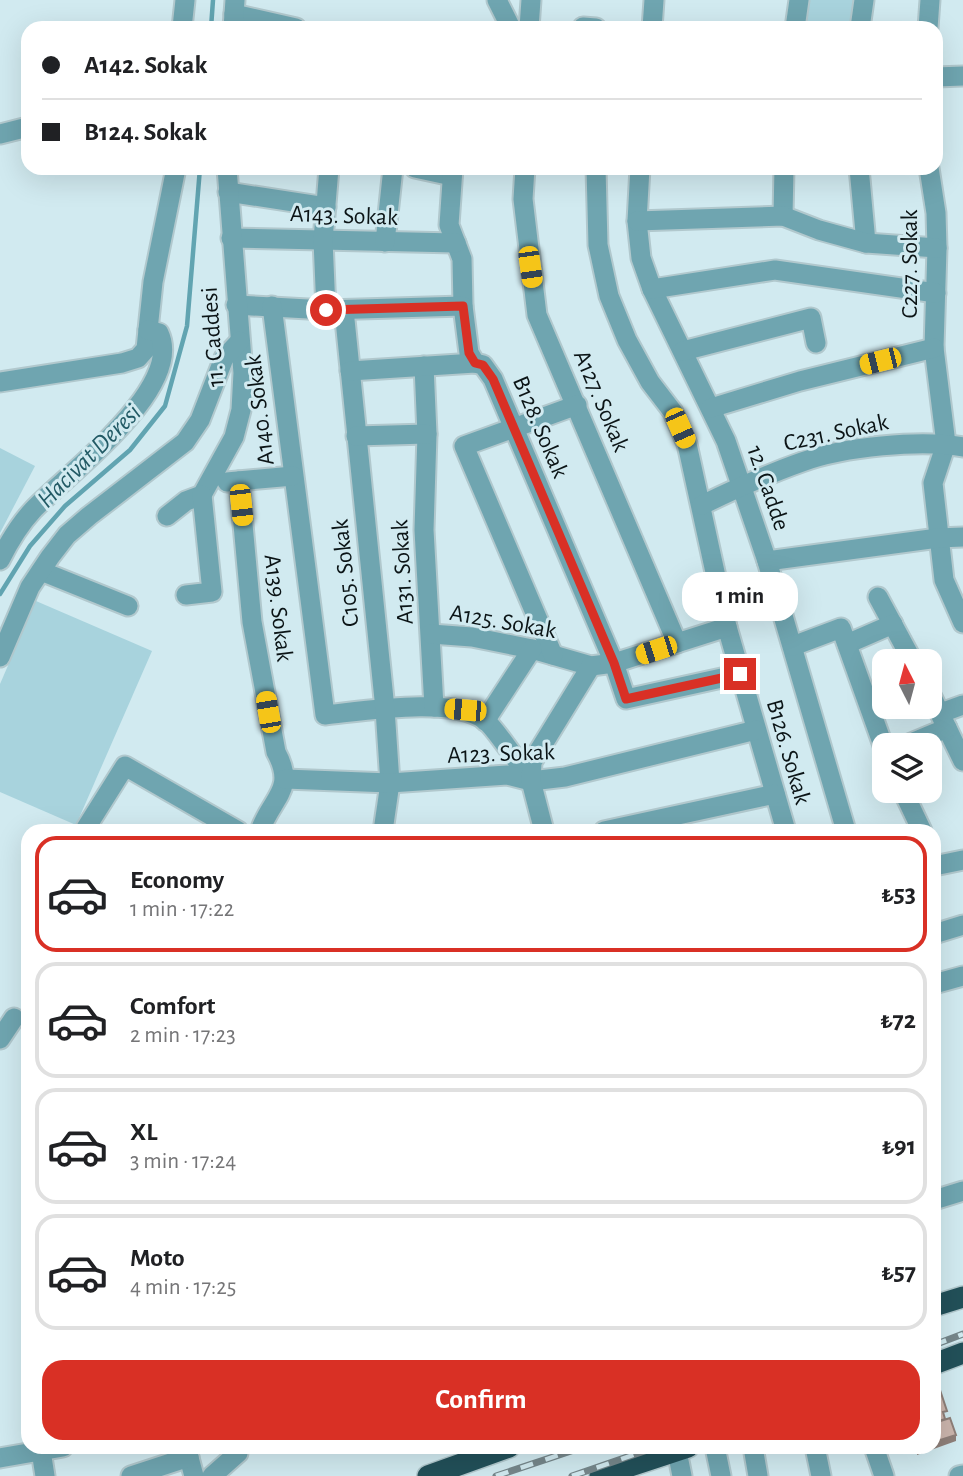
<!DOCTYPE html>
<html lang="en">
<head>
<meta charset="utf-8">
<style>
  :root { --surface:#fff; --page:#f6f6f6; --text:#202124; --muted:#757577; --line:#e0e0e0; --accent:#d93025 }
  body { margin:0; font-family:"Alegreya Sans",sans-serif; background:var(--page); color:var(--text); height:100vh; display:flex; flex-direction:column; font-size:26px; white-space:nowrap }
  * { box-sizing:border-box; margin:0 }
  p { font-size:23px; color:var(--muted) }
  .icon { flex:none; width:38px; height:38px; fill:none; stroke:currentColor; stroke-width:2; stroke-linecap:round; stroke-linejoin:round }
  .map { position:relative; flex:1; overflow:hidden }
  .panel { position:absolute; left:21px; top:824px; width:920px; height:630px; display:flex; flex-direction:column; background:var(--surface); border-radius:21px; box-shadow:0 7px 28px #0002 }
  .panel>* { flex:none }
  .banner { position:absolute; left:21px; top:21px; width:922px; height:154px; border-radius:21px; box-shadow:0 7px 28px #0002; display:grid; align-content:center; height:154px; padding:0 21px; background:var(--surface) }
  .needle { width:46px; rotate:354deg }
  .buttons { position:absolute; left:872px; top:649px; display:grid; gap:14px }
  .buttons a { display:grid; place-items:center; width:70px; height:70px; border-radius:14px; background:var(--surface); box-shadow:0 7px 28px #0002; font-size:35px }
  .end { position:absolute; width:32px; height:32px; margin:-16px; border:9px solid #d93025; background:#fff; box-shadow:0 0 0 4px #fff }
  .from { border-radius:50% }
  .bubble { position:absolute; height:49px; border-radius:21px; background:var(--surface); box-shadow:0 7px 28px #0002; font-size:23px; font-weight:700; line-height:49px; text-align:center }
  .car { position:absolute; width:21px; height:42px; margin:-21px -10px; border-radius:9px; box-shadow:0 0 5px 2px #0007; background:linear-gradient(#f5c518 24%,#345 0 40%,#f5c518 0 76%,#345 0 86%,#f5c518 0) }
  .banner b { display:flex; align-items:center; gap:24px; height:66px; font-size:26px }
  .banner b+b { border-top:2px solid var(--line) }
  .banner i { width:18px; height:18px; background:var(--text) }
  ul { padding:12px 0 0; list-style:none }
  li { display:flex; align-items:center; gap:21px; height:116px; margin:0 14px 10px; padding:0 7px; border:4px solid var(--line); border-radius:21px }
  li div { flex:1 }
  li b { display:block; font-size:26px }
  li em { font-style:normal; font-weight:700 }
  li.active { border-color:var(--accent) }
  li>.icon { width:63px; height:63px; stroke-width:1.5 }
  .primary-button { display:flex; gap:14px; margin-top:auto; padding:14px 21px }
  .primary-button a { flex:1; height:80px; border-radius:21px; background:var(--accent); color:#fff; font-size:28px; font-weight:700; line-height:80px; text-align:center }
  .map>svg:first-child { display:block }
  .green { fill:#a8d3dd }
  .lines { fill:none; stroke-linecap:round; stroke-linejoin:round }
  .stream { stroke:#61a4b1; stroke-width:4.5 }
  .minor-casing { stroke:#b1c8cd; stroke-width:23 }
  .highway-casing { stroke:#b1c8cd; stroke-width:24 }
  .minor { stroke:#6fa5b0; stroke-width:19 }
  .highway { stroke:#225059; stroke-width:21 }
  .rail-casing { stroke:#76878b; stroke-width:7 }
  .rail { stroke:#d1eaf0; stroke-width:4.5; stroke-dasharray:13; stroke-linecap:butt }
  .shaded-wall { fill:#8e7f79 }
  .building { fill:#cbb5ad; stroke:#8e7f79; stroke-width:2 }
  .route { stroke:#d93025; stroke-width:9 }
  .labels { text-anchor:middle; dominant-baseline:central; stroke-width:6; stroke-linejoin:round; paint-order:stroke }
  .street-label { font-size:24px; fill:#0b1416; stroke:#d1eaf0 }
  .water-label { font-size:26px; font-style:italic; fill:#225a65; stroke:#d1eaf0 }
</style>
</head>
<body>
<div class="map">
<svg width="963" height="1476" viewBox="0 0 963 1476">
  <rect width="100%" height="100%" fill="#d1eaf0"/>
  <g class="green">
    <path d="M809,0H854L851,28L805,26Z"/>
    <path d="M0,448L35,466L0,533Z"/>
    <path d="M36,601L152,651L76,825L0,792V684Z"/>
  </g>
  <g class="lines">
    <g class="stream">
      <path d="M211,28L213,0"/>
      <path d="M0,594L30,546L65,506L130,450L165,406L187,326L200,168"/>
    </g>
    <defs>
      <g id="minor">
        <path d="M497,0L511,28"/>
        <path d="M234,14L296,28"/>
        <path d="M583,27L596,28"/>
        <path d="M182,28L185,0"/>
        <path d="M233,28L235,0"/>
        <path d="M529,28L531,0"/>
        <path d="M652,28L654,0"/>
        <path d="M795,28L799,0"/>
        <path d="M860,28L864,0"/>
        <path d="M928,28L930,0"/>
        <path d="M936,77L963,76"/>
        <path d="M0,134L28,127"/>
        <path d="M415,168L452,176"/>
        <path d="M453,168L449,225L462,259L463,306L469,353L475,363L483,365L493,379L614,663L626,699L740,674"/>
        <path d="M525,168L523,199L537,315L677,643"/>
        <path d="M596,168L598,245L609,296L627,340L650,382L673,412L687,444L727,627L786,831"/>
        <path d="M640,168L637,221L641,258L652,289L726,441L767,561L846,831"/>
        <path d="M859,168L866,243"/>
        <path d="M929,168L936,213L937,248L934,348L946,444L933,483L944,580L963,623"/>
        <path d="M228,192L326,207"/>
        <path d="M783,216L784,168"/>
        <path d="M637,221L783,216L819,230L866,243L937,248"/>
        <path d="M231,238L456,243"/>
        <path d="M385,242L393,168"/>
        <path d="M652,289L775,270L936,293"/>
        <path d="M236,305L326,310L463,306"/>
        <path d="M272,306L325,715C364,711 453,696 485,720C497,730 520,766 531,781"/>
        <path d="M326,310L323,240L329,168"/>
        <path d="M344,310L385,709L390,783L383,831"/>
        <path d="M683,351L811,318L816,343"/>
        <path d="M424,366L427,434L424,530L434,707"/>
        <path d="M350,371L475,363"/>
        <path d="M0,382L122,363L138,358L146,349L153,282L176,168"/>
        <path d="M711,408L800,381L934,348"/>
        <path d="M356,436L427,434"/>
        <path d="M239,481L252,622L276,752C297,790 271,798 260,831"/>
        <path d="M227,482L293,476"/>
        <path d="M702,505C735,489 768,474 802,462C843,447 921,439 963,447"/>
        <path d="M167,516L186,501L202,495L234,437L241,410L243,373L227,168"/>
        <path d="M0,560C9,542 19,525 33,510C66,475 185,388 159,333L148,330"/>
        <path d="M767,561L938,538L963,537"/>
        <path d="M41,571L128,606"/>
        <path d="M186,595L212,592L202,495"/>
        <path d="M878,597L913,662"/>
        <path d="M431,634L472,637L532,649L591,666L614,663L727,627"/>
        <path d="M847,644L893,624"/>
        <path d="M793,646L841,628L884,748"/>
        <path d="M553,655L464,446L577,405"/>
        <path d="M0,657L30,587L50,557L67,535L89,516L185,442L200,420L224,358L240,341"/>
        <path d="M929,691L963,761"/>
        <path d="M941,713L963,705"/>
        <path d="M485,721L532,649"/>
        <path d="M904,746L947,728"/>
        <path d="M285,779L390,783L507,775L531,781L565,777L756,730"/>
        <path d="M903,791L922,831"/>
        <path d="M86,828L125,766L238,831"/>
        <path d="M544,831L531,781L532,762L591,666"/>
        <path d="M604,831L775,794"/>
        <path d="M934,866L963,860"/>
        <path d="M934,934L963,925"/>
        <path d="M934,984L963,976"/>
        <path d="M0,1039L14,1018"/>
        <path d="M934,1200L963,1191"/>
        <path d="M186,1447L194,1476"/>
        <path d="M715,1447L721,1476"/>
        <path d="M753,1447L758,1476"/>
        <path d="M815,1447L821,1476"/>
        <path d="M874,1447L884,1476"/>
        <path d="M41,1451L45,1476"/>
        <path d="M677,1451L682,1476"/>
        <path d="M0,1458L63,1447"/>
        <path d="M131,1476L189,1457"/>
        <path d="M212,1476L238,1453V1447"/>
        <path d="M959,1476L963,1475"/>
      </g>
      <g id="highway">
        <path d="M934,1306L963,1297"/>
        <path d="M934,1364L963,1353"/>
        <path d="M428,1476L509,1447"/>
        <path d="M600,1476L688,1447"/>
      </g>
    </defs>
    <use href="#minor" class="minor-casing"/>
    <use href="#highway" class="highway-casing"/>
    <use href="#minor" class="minor"/>
    <use href="#highway" class="highway"/>
    <defs>
      <g id="rail">
        <path d="M934,1345L963,1334"/>
        <path d="M496,1476L583,1447"/>
        <path d="M572,1476L656,1447"/>
      </g>
    </defs>
    <use href="#rail" class="rail-casing"/>
    <use href="#rail" class="rail"/>
  </g>
  <path class="shaded-wall" d="M956,1435V1441L917,1455V1448L920,1447H934V1442Z"/>
  <g class="building">
    <path d="M937,1381L947,1411L943,1412L945,1419L934,1423V1382Z"/>
    <path d="M950,1418L956,1435L934,1442V1423Z"/>
  </g>
  <g class="lines">
    <path class="route" d="M326,310L463,306L469,353L475,363L483,365L493,379L614,663L626,699L740,674"/>
  </g>
  <g class="labels">
    <g class="street-label">
      <text transform="translate(344 216) rotate(2)">A143. Sokak</text>
      <text transform="translate(910 264) rotate(-90)">C227. Sokak</text>
      <text transform="translate(213 337) rotate(-94)">11. Caddesi</text>
      <text transform="translate(601 401) rotate(67)">A127. Sokak</text>
      <text transform="translate(260 410) rotate(-97)">A140. Sokak</text>
      <text transform="translate(540 427) rotate(67)">B128. Sokak</text>
      <text transform="translate(836 433) rotate(-12)">C231. Sokak</text>
      <text transform="translate(768 488) rotate(71)">12. Cadde</text>
      <text transform="translate(403 572) rotate(-93)">A131. Sokak</text>
      <text transform="translate(346 573) rotate(-96)">C105. Sokak</text>
      <text transform="translate(278 608) rotate(83)">A139. Sokak</text>
      <text transform="translate(503 622) rotate(10)">A125. Sokak</text>
      <text transform="translate(788 752) rotate(74)">B126. Sokak</text>
      <text transform="translate(501 754) rotate(-2)">A123. Sokak</text>
    </g>
    <g class="water-label">
      <text transform="translate(89 456) rotate(-45)">Hacivat Deresi</text>
    </g>
  </g>
</svg>
<div class="buttons">
<a><svg class="needle" viewBox="-14 -14 28 28"><path d="M0-13l5 13h-10z" fill="#e53935"/><path d="M0 13l5-13h-10z" fill="#757577"/></svg></a>
<a><svg class="icon" aria-label="layers" viewBox="0 0 24 24"><path d="M12 4l9 5-9 5-9-5zM3 14l9 5 9-5"/></svg></a>
</div>
<i class="end from" style="left:326px;top:310px"></i>
<i class="end" style="left:740px;top:674px"></i>
<div class="bubble" style="left:682px;top:572px;width:116px">1 min</div>
<i class="car" style="left:530px;top:267px;rotate:172deg"></i>
<i class="car" style="left:880px;top:361px;rotate:256deg"></i>
<i class="car" style="left:680px;top:428px;rotate:156deg"></i>
<i class="car" style="left:241px;top:505px;rotate:174deg"></i>
<i class="car" style="left:656px;top:650px;rotate:252deg"></i>
<i class="car" style="left:465px;top:710px;rotate:275deg"></i>
<i class="car" style="left:268px;top:712px;rotate:350deg"></i>
<div class="banner">
<b><i class="from"></i>A142. Sokak</b>
<b><i></i>B124. Sokak</b>
</div>
<section class="panel">
<ul>
<li class="active"><svg class="icon" aria-label="car" viewBox="0 0 24 24"><path d="M5 17H2v-5l4-1 3-4h7l3 4 3 1v5h-3M9 17h6M6 11h13"/><circle cx="7" cy="17" r="2"/><circle cx="17" cy="17" r="2"/></svg><div><b>Economy</b><p>1 min · 17:22</p></div><em>₺53</em></li>
<li><svg class="icon" aria-label="car" viewBox="0 0 24 24"><path d="M5 17H2v-5l4-1 3-4h7l3 4 3 1v5h-3M9 17h6M6 11h13"/><circle cx="7" cy="17" r="2"/><circle cx="17" cy="17" r="2"/></svg><div><b>Comfort</b><p>2 min · 17:23</p></div><em>₺72</em></li>
<li><svg class="icon" aria-label="car" viewBox="0 0 24 24"><path d="M5 17H2v-5l4-1 3-4h7l3 4 3 1v5h-3M9 17h6M6 11h13"/><circle cx="7" cy="17" r="2"/><circle cx="17" cy="17" r="2"/></svg><div><b>XL</b><p>3 min · 17:24</p></div><em>₺91</em></li>
<li><svg class="icon" aria-label="car" viewBox="0 0 24 24"><path d="M5 17H2v-5l4-1 3-4h7l3 4 3 1v5h-3M9 17h6M6 11h13"/><circle cx="7" cy="17" r="2"/><circle cx="17" cy="17" r="2"/></svg><div><b>Moto</b><p>4 min · 17:25</p></div><em>₺57</em></li>
</ul>
<div class="primary-button"><a>Confirm</a></div>
</section>
</div>
</body>
</html>
